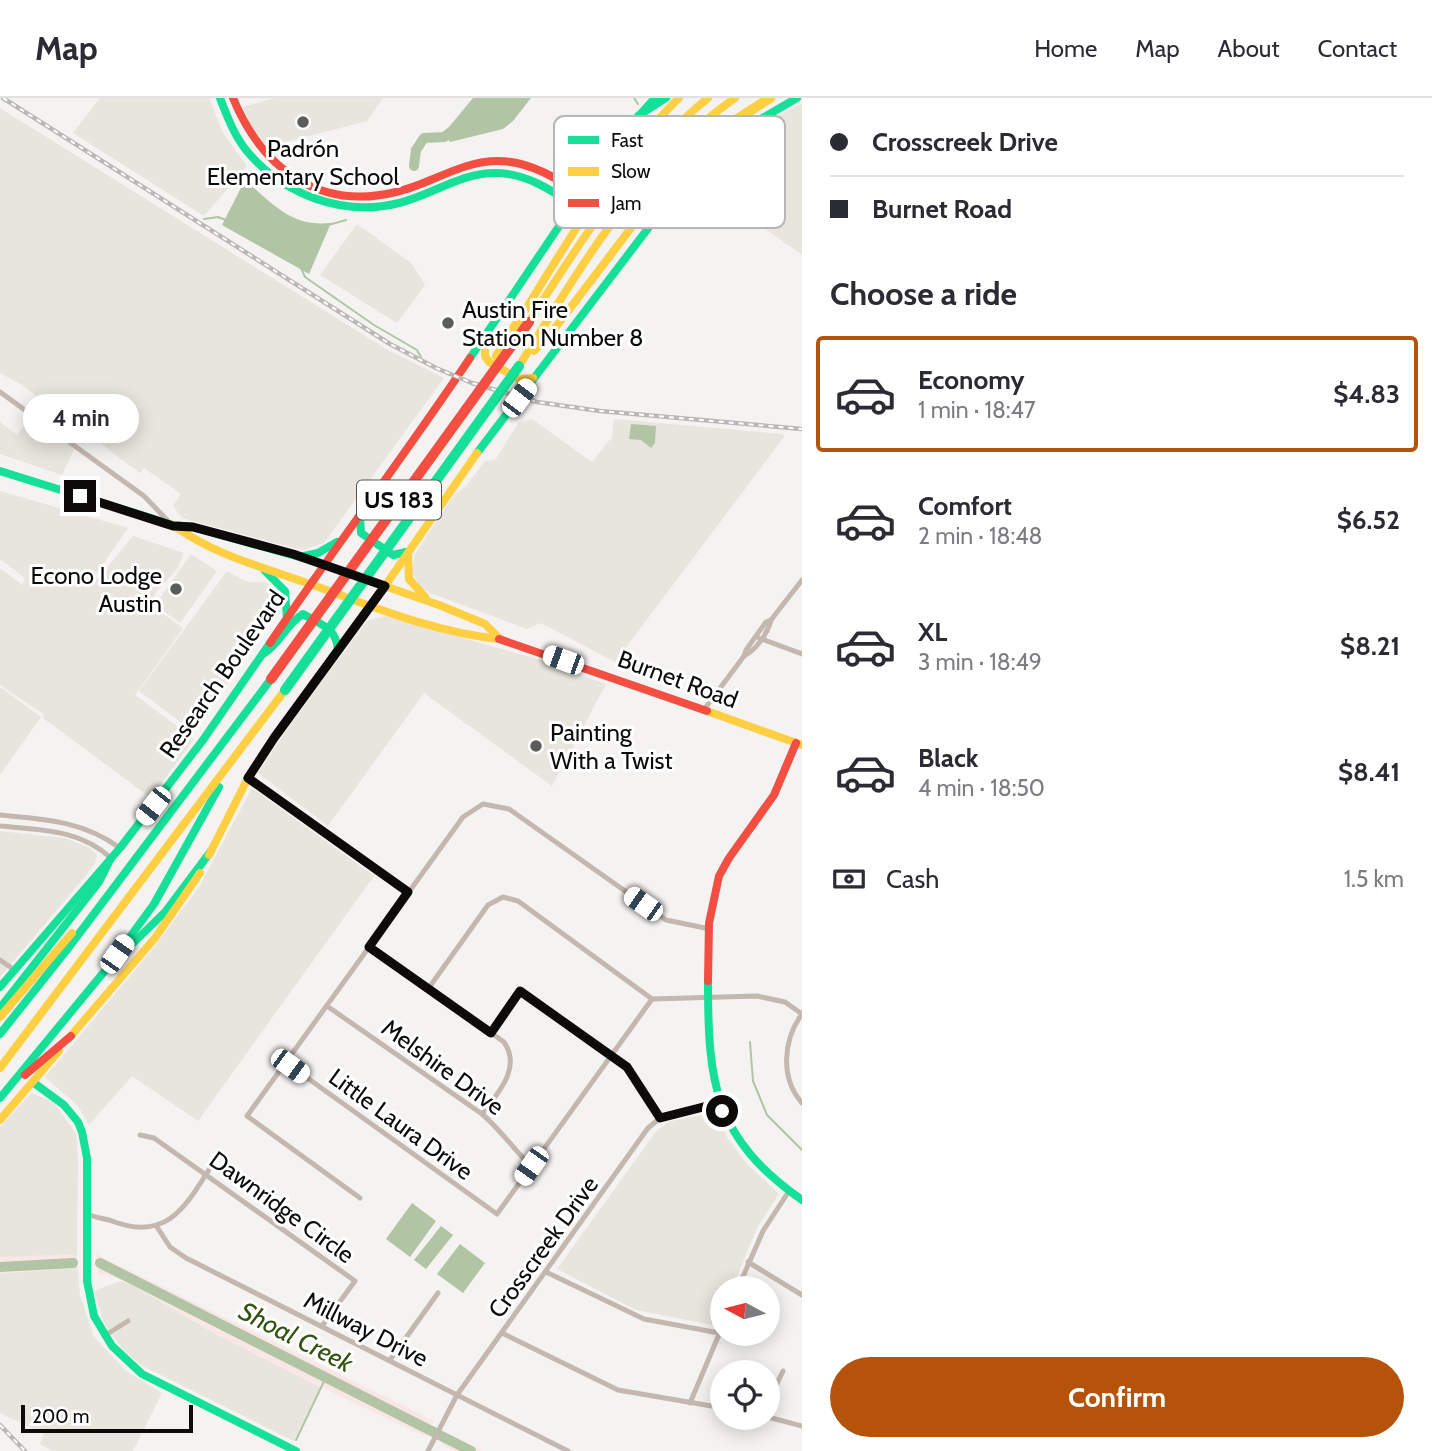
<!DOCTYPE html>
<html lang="en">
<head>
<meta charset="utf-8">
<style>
  :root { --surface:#fff; --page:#f2f2f3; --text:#2b2b33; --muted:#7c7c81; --line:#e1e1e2; --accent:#b45309 }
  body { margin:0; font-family:Cabin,sans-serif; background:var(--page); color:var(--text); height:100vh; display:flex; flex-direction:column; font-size:26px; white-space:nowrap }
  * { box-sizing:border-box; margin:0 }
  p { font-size:23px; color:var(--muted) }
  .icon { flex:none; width:38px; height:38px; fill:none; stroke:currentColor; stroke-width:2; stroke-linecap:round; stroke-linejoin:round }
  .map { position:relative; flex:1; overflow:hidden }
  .side { display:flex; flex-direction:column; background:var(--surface); width:630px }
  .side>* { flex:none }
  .guide { display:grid; align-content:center; height:154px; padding:0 28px; background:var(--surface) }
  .needle { width:46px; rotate:277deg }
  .controls { position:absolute; left:710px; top:1178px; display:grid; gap:14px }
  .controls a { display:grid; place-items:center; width:70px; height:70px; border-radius:50%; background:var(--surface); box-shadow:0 4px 18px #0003; font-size:35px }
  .scale { position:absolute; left:21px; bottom:18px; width:172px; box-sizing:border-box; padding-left:7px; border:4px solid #0c0b0a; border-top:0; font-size:19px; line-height:24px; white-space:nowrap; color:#0c0b0a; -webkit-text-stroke:5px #fff; paint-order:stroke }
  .end { position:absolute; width:32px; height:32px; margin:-16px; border:9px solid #0c0b0a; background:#fff; box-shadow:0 0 0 4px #fff }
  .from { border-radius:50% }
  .bubble { position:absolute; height:49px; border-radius:24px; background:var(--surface); box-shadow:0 4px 18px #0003; font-size:23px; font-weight:700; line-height:49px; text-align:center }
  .car { position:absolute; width:21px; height:42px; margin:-21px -10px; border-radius:9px; box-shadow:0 0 5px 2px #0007; background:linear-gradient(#fff 24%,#345 0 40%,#fff 0 76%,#345 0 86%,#fff 0) }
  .guide b { display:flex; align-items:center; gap:24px; height:66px; font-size:26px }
  .guide b+b { border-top:2px solid var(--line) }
  .guide i { width:18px; height:18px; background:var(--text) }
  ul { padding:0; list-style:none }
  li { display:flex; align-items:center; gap:21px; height:116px; margin:0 14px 10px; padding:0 14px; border:4px solid transparent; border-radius:7px }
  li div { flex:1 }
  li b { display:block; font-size:26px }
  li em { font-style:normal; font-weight:700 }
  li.on { border-color:var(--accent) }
  li>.icon { width:63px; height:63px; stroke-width:1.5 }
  h2 { padding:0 28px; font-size:32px; line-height:84px }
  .pay { display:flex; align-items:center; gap:18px; height:77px; padding:0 28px; font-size:26px }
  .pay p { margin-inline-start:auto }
  .action { display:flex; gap:14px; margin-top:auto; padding:14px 28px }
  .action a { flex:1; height:80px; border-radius:42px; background:var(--accent); color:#fff; font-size:28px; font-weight:700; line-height:80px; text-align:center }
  header { display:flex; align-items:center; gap:42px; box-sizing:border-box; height:98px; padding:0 35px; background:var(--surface); border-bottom:2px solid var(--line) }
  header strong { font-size:33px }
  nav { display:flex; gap:38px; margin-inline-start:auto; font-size:24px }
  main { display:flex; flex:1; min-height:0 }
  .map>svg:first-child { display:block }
  .built { fill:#e8e5de }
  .green { fill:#fae7e5 }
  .water { fill:#b1c4a3 }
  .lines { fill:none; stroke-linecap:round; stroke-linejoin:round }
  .stream { stroke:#b1c4a3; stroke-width:2 }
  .river { stroke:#b1c4a3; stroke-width:10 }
  .street { stroke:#c4b7b0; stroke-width:5 }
  .fast { stroke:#16e098; stroke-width:8 }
  .slow { stroke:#ffcf43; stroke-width:8 }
  .jam { stroke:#f24e42; stroke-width:8 }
  .rail-casing { stroke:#bdb7b3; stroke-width:4.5 }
  .rail { stroke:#fff; stroke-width:2; stroke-dasharray:5; stroke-linecap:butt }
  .fast-bridge { stroke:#16e098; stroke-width:10 }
  .slow-bridge { stroke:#ffcf43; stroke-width:10 }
  .jam-bridge { stroke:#f24e42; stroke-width:10 }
  .route { stroke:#0c0b0a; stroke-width:9 }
  .poi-dot { fill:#5d5c5b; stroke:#fff; stroke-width:2.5 }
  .labels { text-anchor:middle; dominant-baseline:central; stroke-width:6; stroke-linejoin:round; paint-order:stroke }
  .shield { fill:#fff; stroke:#555454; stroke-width:2 }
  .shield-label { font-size:23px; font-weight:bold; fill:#0c0b0a }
  .poi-label { font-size:24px; fill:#0c0b0a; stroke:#fff; text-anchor:start }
  .street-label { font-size:24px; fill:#0c0b0a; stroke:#fff }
  .water-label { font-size:26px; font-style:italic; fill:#31530f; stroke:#fff }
  .key { fill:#fff; stroke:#b6b6b6; stroke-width:2 }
  .key-label { font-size:19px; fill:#0c0b0a }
</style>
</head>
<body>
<header>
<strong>Map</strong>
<nav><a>Home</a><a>Map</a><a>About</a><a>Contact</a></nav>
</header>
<main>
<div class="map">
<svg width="802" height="1353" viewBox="0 0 802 1353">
  <rect width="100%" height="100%" fill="#f4f3f1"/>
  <g class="built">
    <path d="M100,0H209L223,35L247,68L204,118L73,35Z"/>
    <path d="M275,0H383L367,23L267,49L250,26L243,9Z"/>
    <path d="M802,5V157L695,81L719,57L756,31Z"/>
    <path d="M0,10L386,251L444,280L324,445L302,452L182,420L173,408L181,396L144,370L140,375L22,287L0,275Z"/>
    <path d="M357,126L412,166L425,187L397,225L320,177Z"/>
    <path d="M30,320L74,351L62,377L0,356V324L17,337Z"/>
    <path d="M532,321L592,364L612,339L614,321L783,336L784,339L615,564L541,525L527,531L430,495L420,489L412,474L415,456L454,397L466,388L485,363L495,362L519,324Z"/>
    <path d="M0,393L128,430L88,488L103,475L133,438L184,455L178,470L157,493L149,506L183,530L135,597L194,641L151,700L43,620V616L0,587V470L22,487L25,480L0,461Z"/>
    <path d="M191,456L217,473L180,525L155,507Z"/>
    <path d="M227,473L245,483L267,485L278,497L276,514L194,634L139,593Z"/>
    <path d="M385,518L534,560L606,586L552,688L424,595L328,728L258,675L287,631L367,523Z"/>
    <path d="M0,589L41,619L0,677Z"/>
    <path d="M252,690L374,778L198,1023L132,978L89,1027L78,1008L45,979L152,852L199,789Z"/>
    <path d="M0,733L65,740L90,750L97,757L95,765L89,774L0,879Z"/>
    <path d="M31,995L53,1004L76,1035L78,1062L77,1162L80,1197L94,1239L126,1273L162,1295L133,1353H52L40,1346L44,1336L0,1315V1029Z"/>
    <path d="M708,1016H717L728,1041L748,1067L779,1096L757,1130L732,1190H723V1211L718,1223L712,1227L636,1212L557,1171L657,1032L671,1023Z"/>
    <path d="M120,1183L132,1187L214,1235L320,1289L294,1343L141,1267L123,1252L104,1225L94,1193Z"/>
  </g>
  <g class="green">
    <path d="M74,1156L75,1170L0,1176V1159Z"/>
    <path d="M96,1156L434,1323L426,1339C338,1298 250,1256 166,1207C150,1198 116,1174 98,1177Z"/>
    <path d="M447,1335L483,1353H454L442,1347Z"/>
  </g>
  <g class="water">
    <path d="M473,0H531L513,23L503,31L450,44L444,35Z"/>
    <path d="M245,82C273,106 291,129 331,125L309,176L222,127Z"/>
    <path d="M631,326L656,328L655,345L651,350L641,342L629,341Z"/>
    <path d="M412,1105L436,1123L410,1159L386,1141Z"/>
    <path d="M441,1128L453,1137L426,1171L414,1162Z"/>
    <path d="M460,1146L485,1165L463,1195L437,1176Z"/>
  </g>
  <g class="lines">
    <g class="stream">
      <path d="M634,0L638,6"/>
      <path d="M204,121L218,119L226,122"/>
      <path d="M328,127L346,122"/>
      <path d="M301,170L305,179L374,227L417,252L421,259"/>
      <path d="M750,944L753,983L767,1017L802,1052"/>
      <path d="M296,1342L326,1279"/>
    </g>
    <g class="river">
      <path d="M414,68L416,52L424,40L444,39L456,30"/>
      <path d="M100,1165L471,1353"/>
      <path d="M0,1169L73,1165"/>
    </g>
    <g class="street">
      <path d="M0,294L144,398L169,424"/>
      <path d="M759,540L802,556"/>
      <path d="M744,558C756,552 768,535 771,522L802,482"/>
      <path d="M703,613L744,558L746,552L766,524L771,522"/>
      <path d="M248,680L408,794"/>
      <path d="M0,717C44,721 83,723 120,750"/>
      <path d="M0,728C41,732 79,731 111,760"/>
      <path d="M369,849L504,944C522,970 498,995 482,1016"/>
      <path d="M0,862L13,871"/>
      <path d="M428,891L488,807L503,799L518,803L652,901L757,898L785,904L802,916"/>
      <path d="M327,908L482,1016C501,1032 513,1051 531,1068"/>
      <path d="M802,916C783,942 780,980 802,1005"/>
      <path d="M491,935L520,893L627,969L660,1020"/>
      <path d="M285,964L497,1116L652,901"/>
      <path d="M140,1037L154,1040L355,1183L322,1228"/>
      <path d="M360,1100L247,1018L463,719L483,706L509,711L666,822L710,831"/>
      <path d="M86,1115C94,1120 103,1120 112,1123C174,1147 190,1098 220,1055"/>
      <path d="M157,1129L170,1149L186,1160L568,1353"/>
      <path d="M748,1164L802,1197"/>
      <path d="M546,1174L644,1221L719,1235"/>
      <path d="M738,1190L763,1133L789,1093"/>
      <path d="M502,1235L618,1292L723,1310"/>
      <path d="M104,1238L128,1223"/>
      <path d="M390,1262L438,1195"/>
      <path d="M768,1304L783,1273"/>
      <path d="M690,1305L723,1227"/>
      <path d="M768,1319L802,1328"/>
      <path d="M428,1353L457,1297L648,1030L660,1020L719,1005"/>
    </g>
    <g class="fast">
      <path d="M220,0C227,18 234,37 246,52C283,97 343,119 399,105C432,97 460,75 495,75C525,75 550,91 573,107"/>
      <path d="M638,18L666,0"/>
      <path d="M470,260L618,41L655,0"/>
      <path d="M477,355L678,91L725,47L759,22L797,0"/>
      <path d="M0,373L173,427L193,429L310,462"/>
      <path d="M360,420L361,435L393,457L406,454"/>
      <path d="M304,458L318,455L337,444"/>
      <path d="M265,473L285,493L287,521"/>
      <path d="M263,556C280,546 286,526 303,516C321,527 336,529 338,552"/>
      <path d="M125,853L166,813L211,753"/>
      <path d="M708,883C708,986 714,1040 802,1102"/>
      <path d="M0,889L120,750L203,642L270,545"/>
      <path d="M0,910L99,784L111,760"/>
      <path d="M0,936L66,853L271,581"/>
      <path d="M34,985L64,1007L78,1024L82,1034L87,1060V1183L94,1218L112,1248L142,1276L296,1353"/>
      <path d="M0,1000L108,869L154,806L219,689"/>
    </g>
    <g class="slow">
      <path d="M521,219C569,141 614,64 679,0"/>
      <path d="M529,224C583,139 629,65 708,0"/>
      <path d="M485,240V258L489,264L519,281L533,280"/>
      <path d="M534,253L549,238L675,72"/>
      <path d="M519,268C581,169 638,68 735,0"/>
      <path d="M173,427C214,457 262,469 310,486C372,508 432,534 499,541"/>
      <path d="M408,457L409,481L425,499"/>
      <path d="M310,462L439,507L485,526L500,541"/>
      <path d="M707,613L802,647"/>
      <path d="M209,757L248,680L274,640L385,488L477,355"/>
      <path d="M0,919L72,835"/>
      <path d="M69,940L155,840L200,775"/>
      <path d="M0,970L285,592"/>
      <path d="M0,1022L59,953"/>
    </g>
    <g class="jam">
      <path d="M233,0C262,70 318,113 396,94C431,86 461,63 498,63C529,63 556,80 581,96"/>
      <path d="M698,69L725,32"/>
      <path d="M499,541L707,613"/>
      <path d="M270,545C335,449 405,357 470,260"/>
      <path d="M708,883L709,825L719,778L729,760L774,697L796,645"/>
      <path d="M25,977L71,938"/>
    </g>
    <defs>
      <g id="rail">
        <path d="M3,0L390,246L436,270L472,285L537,304L600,313L802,331"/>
        <path d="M0,1327L25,1353"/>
      </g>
    </defs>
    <use href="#rail" class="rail-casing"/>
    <use href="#rail" class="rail"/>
    <path class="fast-bridge" d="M285,592L519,268"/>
    <g class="slow-bridge">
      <path d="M675,72L720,32L770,0"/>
      <path d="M497,258L521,219"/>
    </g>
    <path class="jam-bridge" d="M271,581L529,224"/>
  </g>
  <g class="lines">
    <path class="route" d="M80,398L173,428L193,429L293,456L385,488L274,640L248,680L408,794L369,849L491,935L520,893L627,969L660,1020L719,1005L722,1013"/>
  </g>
  <g class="poi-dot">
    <circle cx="303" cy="24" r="7"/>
    <circle cx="448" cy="225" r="7"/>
    <circle cx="176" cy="491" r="7"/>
    <circle cx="536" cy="648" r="7"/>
  </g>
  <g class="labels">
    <rect class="shield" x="357" y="382.5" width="84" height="39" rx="5"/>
    <g class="shield-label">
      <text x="399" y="402">US 183</text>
    </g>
    <g class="poi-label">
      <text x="303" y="50" text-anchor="middle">Padrón<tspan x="303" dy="28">Elementary School</tspan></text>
      <text x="462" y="211">Austin Fire<tspan x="462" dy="28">Station Number 8</tspan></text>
      <text x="162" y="477" text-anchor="end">Econo Lodge<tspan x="162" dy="28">Austin</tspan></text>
      <text x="550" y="634">Painting<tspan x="550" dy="28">With a Twist</tspan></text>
    </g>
    <g class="street-label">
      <text transform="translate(222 576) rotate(-55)">Research Boulevard</text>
      <text transform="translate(678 581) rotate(20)">Burnet Road</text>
      <text transform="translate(443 969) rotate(36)">Melshire Drive</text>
      <text transform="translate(401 1026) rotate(36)">Little Laura Drive</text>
      <text transform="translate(282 1109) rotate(36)">Dawnridge Circle</text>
      <text transform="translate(543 1149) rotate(-54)">Crosscreek Drive</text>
      <text transform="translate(366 1231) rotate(27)">Millway Drive</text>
    </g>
    <g class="water-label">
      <text transform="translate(296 1239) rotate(27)">Shoal Creek</text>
    </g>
  </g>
  <rect x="554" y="18" width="231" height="112" rx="10" class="key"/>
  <rect x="568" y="38" width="31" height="8" fill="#16e098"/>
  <rect x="568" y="69" width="31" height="9" fill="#ffcf43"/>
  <rect x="568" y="101" width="31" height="8" fill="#f24e42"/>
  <g class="key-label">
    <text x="611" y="49">Fast</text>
    <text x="611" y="80">Slow</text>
    <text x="611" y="112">Jam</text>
  </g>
</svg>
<div class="controls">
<a><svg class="needle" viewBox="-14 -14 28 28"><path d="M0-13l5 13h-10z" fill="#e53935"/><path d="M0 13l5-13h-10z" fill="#7c7c81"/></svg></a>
<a><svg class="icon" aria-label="locate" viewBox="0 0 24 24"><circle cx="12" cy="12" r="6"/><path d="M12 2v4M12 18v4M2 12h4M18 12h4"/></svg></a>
</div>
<div class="scale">200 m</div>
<i class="end from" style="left:722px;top:1013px"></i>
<i class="end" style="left:80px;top:398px"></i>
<div class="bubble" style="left:23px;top:296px;width:116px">4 min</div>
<i class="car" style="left:519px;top:300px;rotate:37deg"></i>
<i class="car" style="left:563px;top:562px;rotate:290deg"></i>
<i class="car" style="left:153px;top:708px;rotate:218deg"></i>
<i class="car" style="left:643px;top:806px;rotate:305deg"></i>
<i class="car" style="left:117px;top:856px;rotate:35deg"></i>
<i class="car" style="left:290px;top:968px;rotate:126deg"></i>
<i class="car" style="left:531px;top:1068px;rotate:215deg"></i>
</div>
<section class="side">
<div class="guide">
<b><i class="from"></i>Crosscreek Drive</b>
<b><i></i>Burnet Road</b>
</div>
<h2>Choose a ride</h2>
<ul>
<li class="on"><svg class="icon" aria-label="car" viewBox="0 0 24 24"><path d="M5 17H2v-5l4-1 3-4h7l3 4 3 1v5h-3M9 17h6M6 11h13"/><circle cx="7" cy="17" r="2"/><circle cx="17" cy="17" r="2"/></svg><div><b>Economy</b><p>1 min · 18:47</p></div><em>$4.83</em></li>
<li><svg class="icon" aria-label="car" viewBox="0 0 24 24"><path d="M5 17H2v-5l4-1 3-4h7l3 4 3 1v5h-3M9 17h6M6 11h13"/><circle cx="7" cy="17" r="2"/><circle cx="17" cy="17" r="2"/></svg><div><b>Comfort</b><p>2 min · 18:48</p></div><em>$6.52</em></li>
<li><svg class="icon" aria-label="car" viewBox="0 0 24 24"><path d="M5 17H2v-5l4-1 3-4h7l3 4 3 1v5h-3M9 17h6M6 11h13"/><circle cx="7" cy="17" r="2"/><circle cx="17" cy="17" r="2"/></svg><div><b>XL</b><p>3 min · 18:49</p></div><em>$8.21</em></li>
<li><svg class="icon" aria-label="car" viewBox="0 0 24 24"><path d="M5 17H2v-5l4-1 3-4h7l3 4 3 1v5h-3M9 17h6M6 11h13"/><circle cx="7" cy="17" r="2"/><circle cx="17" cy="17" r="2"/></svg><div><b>Black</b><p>4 min · 18:50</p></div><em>$8.41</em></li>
</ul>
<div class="pay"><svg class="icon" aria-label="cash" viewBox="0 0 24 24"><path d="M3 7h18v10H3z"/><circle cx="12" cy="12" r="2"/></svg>Cash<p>1.5 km</p></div>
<div class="action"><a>Confirm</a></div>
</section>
</main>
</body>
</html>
